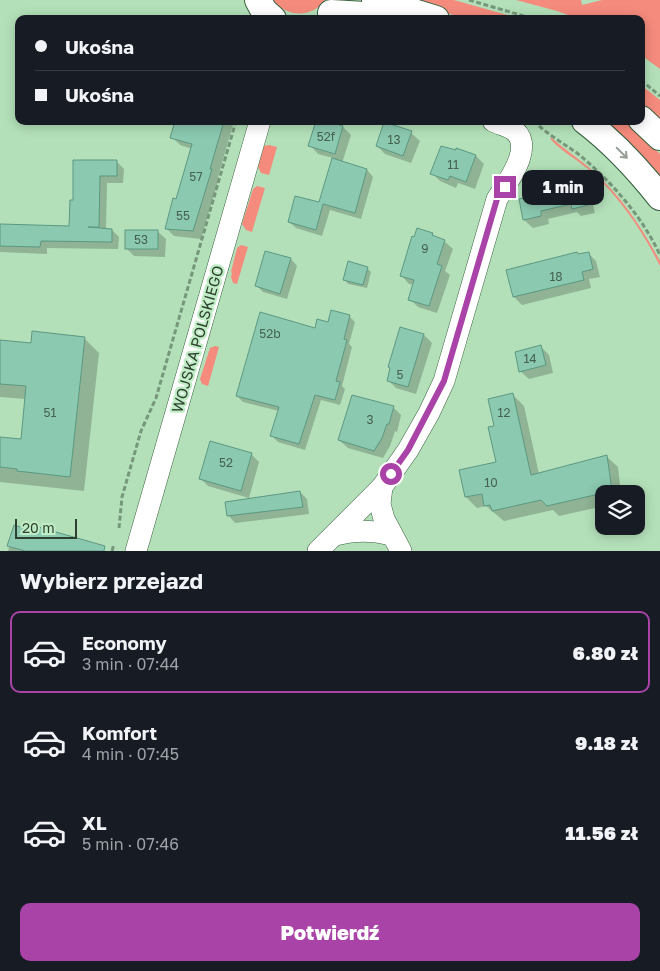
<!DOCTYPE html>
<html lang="pl">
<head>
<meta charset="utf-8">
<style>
  :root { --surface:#171b24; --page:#242831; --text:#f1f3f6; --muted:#9ea1a6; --line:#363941; --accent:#a943a7 }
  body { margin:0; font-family:"Golos Text",sans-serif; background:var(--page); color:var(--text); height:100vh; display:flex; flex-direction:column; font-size:19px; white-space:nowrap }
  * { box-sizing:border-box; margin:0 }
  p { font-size:16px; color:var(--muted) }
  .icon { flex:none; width:28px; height:28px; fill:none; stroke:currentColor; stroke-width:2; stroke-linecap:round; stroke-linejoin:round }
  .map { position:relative; height:551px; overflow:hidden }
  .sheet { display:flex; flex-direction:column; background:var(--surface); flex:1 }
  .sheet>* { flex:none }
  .hud { position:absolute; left:15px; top:15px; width:630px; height:110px; border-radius:10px; box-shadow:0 2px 12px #0003; display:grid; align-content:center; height:110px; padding:0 20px; background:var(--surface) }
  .tools { position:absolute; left:595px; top:485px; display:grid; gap:10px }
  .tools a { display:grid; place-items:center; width:50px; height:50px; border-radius:10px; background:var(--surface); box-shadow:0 2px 12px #0003; font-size:25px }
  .scale { position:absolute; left:15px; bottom:12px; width:62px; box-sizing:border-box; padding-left:5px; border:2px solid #2e4030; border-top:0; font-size:14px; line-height:18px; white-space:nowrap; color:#2e4030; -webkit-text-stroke:4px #c0edc5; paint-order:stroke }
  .end { position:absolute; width:22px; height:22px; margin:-11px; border:6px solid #a943a7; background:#fff; box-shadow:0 0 0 2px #fff }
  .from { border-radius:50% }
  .bubble { position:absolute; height:35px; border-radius:10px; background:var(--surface); box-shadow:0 2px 12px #0003; font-size:16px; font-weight:800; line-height:35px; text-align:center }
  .hud b { display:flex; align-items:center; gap:18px; height:48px; font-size:19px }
  .hud b+b { border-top:1px solid var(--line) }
  .hud i { width:12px; height:12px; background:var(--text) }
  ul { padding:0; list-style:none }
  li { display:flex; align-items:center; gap:15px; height:82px; margin:0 10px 8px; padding:0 10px; border:2px solid transparent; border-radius:10px }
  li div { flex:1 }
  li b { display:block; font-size:19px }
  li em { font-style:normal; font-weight:800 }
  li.active { border-color:var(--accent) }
  li>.icon { width:45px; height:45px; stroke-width:1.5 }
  h2 { padding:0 20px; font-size:22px; line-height:60px }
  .cta { display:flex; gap:10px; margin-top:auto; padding:10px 20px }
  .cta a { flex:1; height:58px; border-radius:10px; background:var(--accent); color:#fff; font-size:20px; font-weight:800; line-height:58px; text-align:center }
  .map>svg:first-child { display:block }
  .green { fill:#f58b7d }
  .shadow { fill:#0003 }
  .building { fill:#8cc9b1; stroke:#5c9882 }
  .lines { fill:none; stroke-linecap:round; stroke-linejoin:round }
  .minor-casing { stroke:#39613f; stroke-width:22 }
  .major-casing { stroke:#39613f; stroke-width:28 }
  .path { stroke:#76977b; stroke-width:3; stroke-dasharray:5 2.5; stroke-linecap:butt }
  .minor { stroke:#fff; stroke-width:21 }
  .major { stroke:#fff; stroke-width:26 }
  .oneway { stroke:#96a098 }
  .route { stroke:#a943a7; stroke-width:6 }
  .labels { text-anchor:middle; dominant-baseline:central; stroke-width:4.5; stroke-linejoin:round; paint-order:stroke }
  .number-label { font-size:12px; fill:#466250 }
  .street-label { font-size:15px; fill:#2e4030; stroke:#c0edc5 }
</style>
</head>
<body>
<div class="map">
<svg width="660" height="551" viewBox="0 0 660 551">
  <rect width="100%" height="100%" fill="#b3e0b9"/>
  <g class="green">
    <path d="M273,0H325C312,18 287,18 273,0Z"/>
    <path d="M396,0H454L522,19H469Z"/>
    <path d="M516,0H581L582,5L602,0H660V69L641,55V19H579L557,11Z"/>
    <path d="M641,85L660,100V121L641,104Z"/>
    <path d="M605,121H627L660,154V177Z"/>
    <path d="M550,138H552C565,150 581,160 594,172C622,197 642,228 660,261V266C643,232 622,201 595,175C584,164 556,148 550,138Z"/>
    <path d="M269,145L277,147L269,175L261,173L258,167L264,146Z"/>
    <path d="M257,186L265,188L252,232L246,230L242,224L253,189Z"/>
    <path d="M241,245L248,247L237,284L233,283L231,277L232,273L231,272L237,248Z"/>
    <path d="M215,346L219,347L208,386L202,384L200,379L210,348Z"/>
  </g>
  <g class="shadow">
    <path d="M176,121H234L218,177L219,178L201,239L174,236L166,228L177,200L192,149L180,145L172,137Z"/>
    <path d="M343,127L351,135L342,163L367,170L373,177L361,219L330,210L322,236L296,228L289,222L320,204L333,158L318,154L310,145Z"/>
    <path d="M411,133L420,141L411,163L385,154L377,146Z"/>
    <path d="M476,156L484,164L475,189L458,183L456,188L440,181L432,173Z"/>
    <path d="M75,161H116L124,169L123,183H107L106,229L112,230L119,237L118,249L47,248V254L0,252V225L70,227L74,202Z"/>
    <path d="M582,185L590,193L595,213L581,216L577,212L548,219L549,224L533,228L524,220Z"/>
    <path d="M157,231L166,239L165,257L134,256L126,248Z"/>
    <path d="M432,234L436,238L444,241L453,249L445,271L450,275L437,313L418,307L410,299L414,285L409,284L401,275Z"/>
    <path d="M266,252L291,259L297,266L287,299L263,292L257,286Z"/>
    <path d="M588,253L596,261L600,277L589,279L591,288L522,305L514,297L508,271Z"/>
    <path d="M367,268L371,272L367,288L348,284L345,280Z"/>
    <path d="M349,316L355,322L349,344L352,347L342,386L345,389L340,405L321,400L305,450L278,442L272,436L279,411L243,402L237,396L315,329Z"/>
    <path d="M401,329L424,335L432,343L416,394L396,388L388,380Z"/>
    <path d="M84,338L99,353L84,491L0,482V438L22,441L26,399L0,397V341L32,345Z"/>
    <path d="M541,347L549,355L553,373L529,379L520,371Z"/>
    <path d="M513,395L524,406L539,474L606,456L618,467L621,494H604V506L559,516L553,510L504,521L486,506L477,508L466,497L497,463L495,427Z"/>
    <path d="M393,407L401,415L397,432L395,431L390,446L383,458L348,448L339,440Z"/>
    <path d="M251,454L259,462L249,498L208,486L200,478Z"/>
    <path d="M300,492L307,499L309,514L235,523L228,515Z"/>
    <path d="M15,527L34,533L95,551H8Z"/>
  </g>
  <g class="building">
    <path d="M175,121H224L210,169H212L193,231L165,229L173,198L176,199L192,144L170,138Z"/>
    <path d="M316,121H328L343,126L335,154L308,146Z"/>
    <path d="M384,122L412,131L403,156L376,146Z"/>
    <path d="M441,146L456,150V148L476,155L466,182L450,176L448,180L430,174Z"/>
    <path d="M332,158L367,169L355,213L323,204L316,230L288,222L295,196L319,202Z"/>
    <path d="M73,160H117V176H100L99,227H88L112,229V242L41,241L40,247L0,246V224L69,226L70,200H73Z"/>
    <path d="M582,184L588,205L572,209L571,204L541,211V216L523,220L519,199Z"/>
    <path d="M417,228L433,233L432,235L445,240L437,264L442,266L429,306L408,300L414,280L400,276L412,236L414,237Z"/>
    <rect x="125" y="230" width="33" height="19"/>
    <path d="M265,251L291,258L280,294L255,286Z"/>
    <path d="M577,252L578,254L589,252L593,269L582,272L584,280L513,297L506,270Z"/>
    <path d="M348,261L368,267L363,285L343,280Z"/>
    <path d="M331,310L350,315L344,339L347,340L336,381L340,382L335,400L315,395L299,444L270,436L279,407L236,396L260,312L315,328L317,319L328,322Z"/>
    <path d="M400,327L424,334L408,387L387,381L390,368L388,367Z"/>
    <path d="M32,331L85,337L70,477L17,471V469L0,467V437L21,439L26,386L0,384V340L31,343Z"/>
    <path d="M541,345L546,365L519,372L515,352Z"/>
    <path d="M513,393L531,475L607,455L612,491L547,506L541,500L492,511L490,505L484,506L482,494L465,497L459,470L496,462L488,427L494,426L488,399Z"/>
    <path d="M352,395L394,406L389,424H387L382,438L374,451L338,440Z"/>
    <path d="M210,441L252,453L241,491L199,479Z"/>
    <path d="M300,491L303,507L227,516L225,502Z"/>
    <path d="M14,525L33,531L35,526L105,546L104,551H25L7,546Z"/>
  </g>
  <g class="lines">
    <defs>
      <g id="minor">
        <path d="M382,487L380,504L384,519L401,551"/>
        <path d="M335,535C357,530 370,530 392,535"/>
        <path d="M136,551L260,121"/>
        <path d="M318,551L382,487L408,450L429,413L444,381L497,199C507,183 537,144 512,129C506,126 499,124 493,121"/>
      </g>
      <g id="major">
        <path d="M258,0L264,11L273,19"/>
        <path d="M375,0L436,19"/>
        <path d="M331,13L365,15L374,19"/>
        <path d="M641,119L660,137"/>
        <path d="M585,121C614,143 637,168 660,197"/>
      </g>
    </defs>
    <use href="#minor" class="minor-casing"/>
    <use href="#major" class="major-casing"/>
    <g class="path">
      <path d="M469,0L534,19"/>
      <path d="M641,80L660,96"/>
      <path d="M539,126C551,136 564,144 577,153C610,180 642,216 660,255"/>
      <path d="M119,528L122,497L141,431L156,398L236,121"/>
      <path d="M112,551L114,544"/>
    </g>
    <use href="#minor" class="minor"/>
    <use href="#major" class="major"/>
  </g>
  <defs><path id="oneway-shaft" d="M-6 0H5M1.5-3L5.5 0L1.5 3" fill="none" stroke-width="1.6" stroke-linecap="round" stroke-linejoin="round" transform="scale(1.25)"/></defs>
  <use class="oneway" href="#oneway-shaft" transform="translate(622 153) rotate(45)"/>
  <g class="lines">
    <path class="route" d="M391,474L408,450L444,381L497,199L505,187"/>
  </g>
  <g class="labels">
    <g class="number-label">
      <text x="326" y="136">52f</text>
      <text x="394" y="139">13</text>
      <text x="453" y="164">11</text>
      <text x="196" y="176">57</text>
      <text x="183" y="215">55</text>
      <text x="141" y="239">53</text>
      <text x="425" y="248">9</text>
      <text x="556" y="276">18</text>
      <text x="270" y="333">52b</text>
      <text x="530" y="358">14</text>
      <text x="400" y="374">5</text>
      <text x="50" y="412">51</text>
      <text x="504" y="412">12</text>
      <text x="370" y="419">3</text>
      <text x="226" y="462">52</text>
      <text x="491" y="482">10</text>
    </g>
    <g class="street-label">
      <text transform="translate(197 339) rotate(-74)">WOJSKA POLSKIEGO</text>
    </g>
  </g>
</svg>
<div class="tools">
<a><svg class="icon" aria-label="layers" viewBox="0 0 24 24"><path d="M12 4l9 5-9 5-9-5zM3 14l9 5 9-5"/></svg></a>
</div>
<div class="scale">20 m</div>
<i class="end from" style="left:391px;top:474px"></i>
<i class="end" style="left:505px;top:187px"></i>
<div class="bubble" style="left:522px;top:170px;width:82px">1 min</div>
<div class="hud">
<b><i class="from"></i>Ukośna</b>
<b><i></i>Ukośna</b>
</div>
</div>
<section class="sheet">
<h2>Wybierz przejazd</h2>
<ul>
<li class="active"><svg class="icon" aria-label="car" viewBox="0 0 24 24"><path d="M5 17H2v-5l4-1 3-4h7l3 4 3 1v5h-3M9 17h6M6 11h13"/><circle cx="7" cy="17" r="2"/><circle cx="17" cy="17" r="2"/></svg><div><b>Economy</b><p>3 min · 07:44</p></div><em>6.80 zł</em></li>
<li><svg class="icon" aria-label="car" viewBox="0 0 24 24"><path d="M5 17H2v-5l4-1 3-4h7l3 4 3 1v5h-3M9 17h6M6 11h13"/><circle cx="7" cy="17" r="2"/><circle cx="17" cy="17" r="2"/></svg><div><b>Komfort</b><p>4 min · 07:45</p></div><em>9.18 zł</em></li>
<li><svg class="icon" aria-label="car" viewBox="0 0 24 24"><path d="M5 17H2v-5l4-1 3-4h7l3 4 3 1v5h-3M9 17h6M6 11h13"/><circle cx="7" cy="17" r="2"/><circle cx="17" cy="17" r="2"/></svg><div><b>XL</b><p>5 min · 07:46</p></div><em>11.56 zł</em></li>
</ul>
<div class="cta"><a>Potwierdź</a></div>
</section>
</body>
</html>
